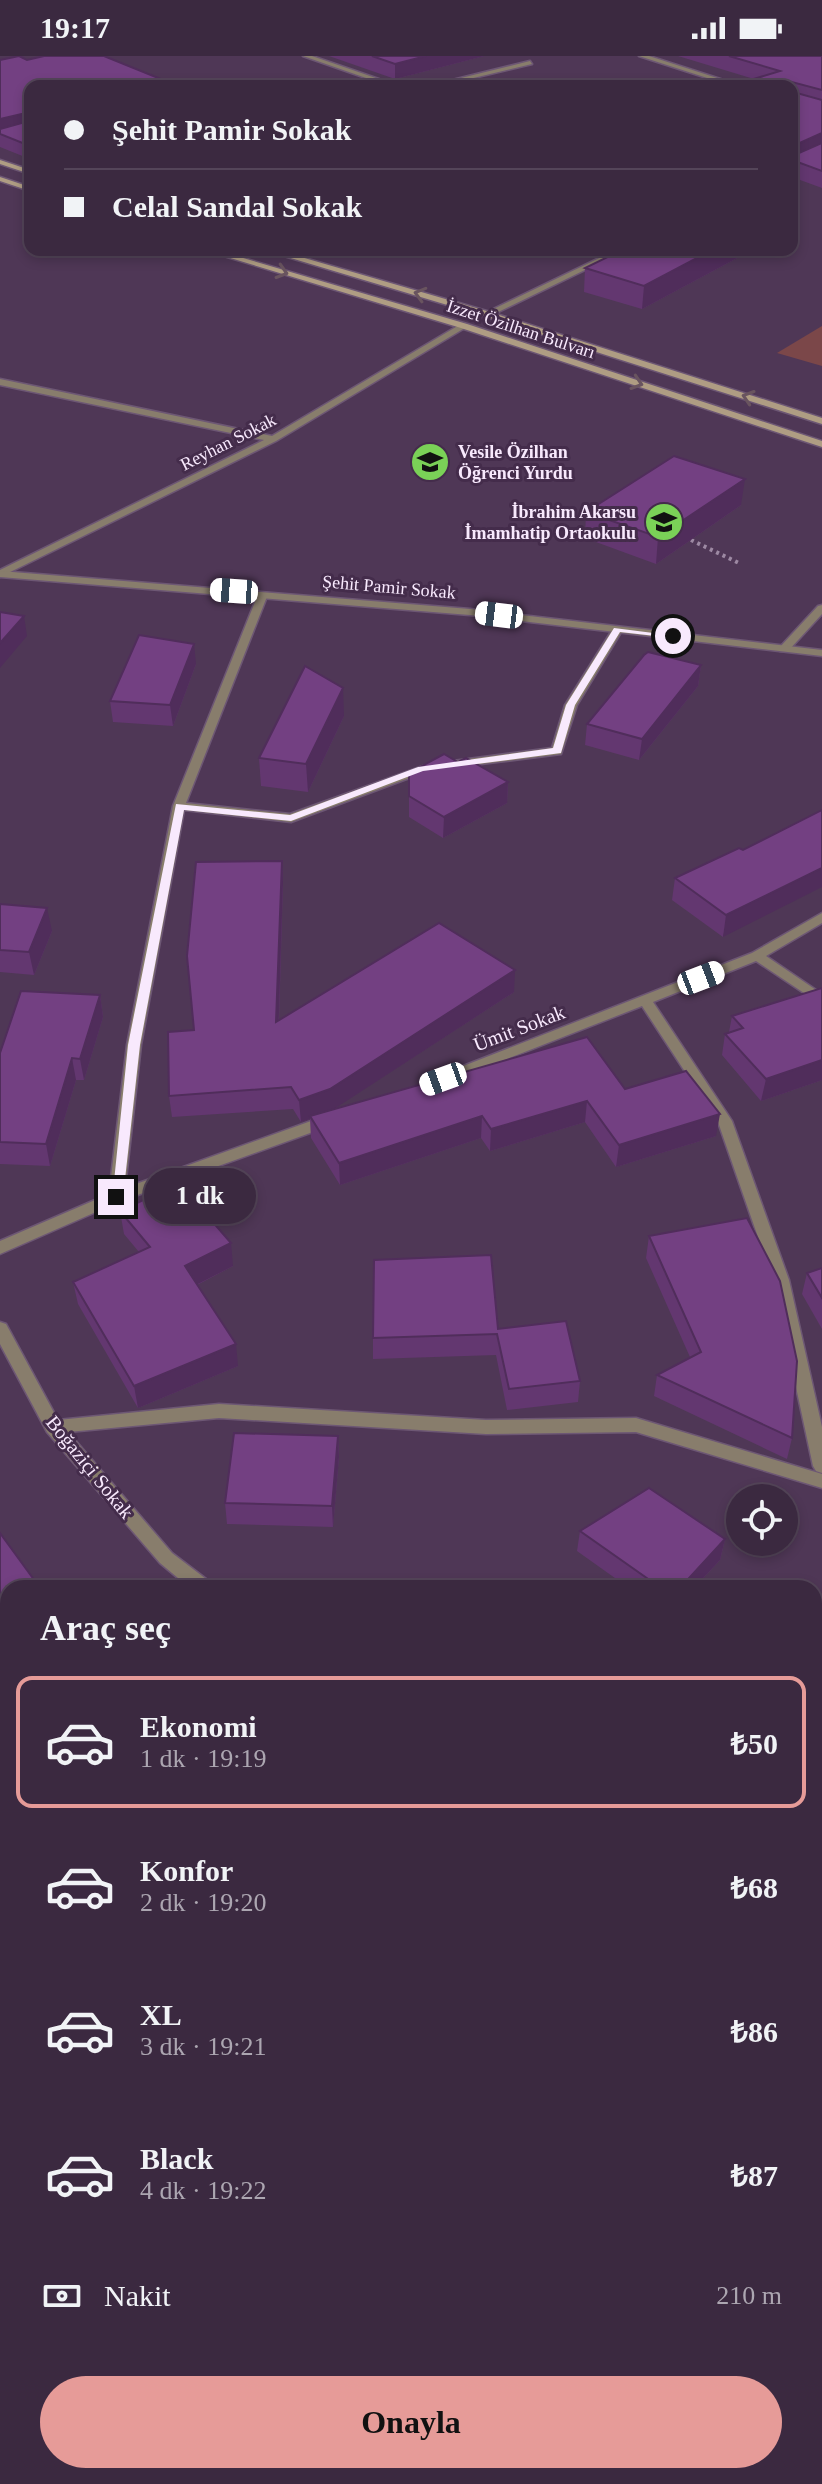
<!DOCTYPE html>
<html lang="tr">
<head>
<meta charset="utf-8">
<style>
  :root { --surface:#3b2940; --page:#423147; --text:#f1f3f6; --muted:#aca6b1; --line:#544559; --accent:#e69b98 }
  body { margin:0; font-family:"Times New Roman",serif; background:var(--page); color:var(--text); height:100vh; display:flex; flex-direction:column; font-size:30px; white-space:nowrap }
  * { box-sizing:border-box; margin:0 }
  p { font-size:26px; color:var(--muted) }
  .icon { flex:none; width:44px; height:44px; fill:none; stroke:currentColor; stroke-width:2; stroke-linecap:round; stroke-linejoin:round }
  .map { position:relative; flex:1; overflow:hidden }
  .drawer { position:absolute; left:0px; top:1524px; width:822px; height:904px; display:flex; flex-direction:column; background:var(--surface); border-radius:24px 24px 0 0; box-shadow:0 4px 12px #0003,0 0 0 2px var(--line) }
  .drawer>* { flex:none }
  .top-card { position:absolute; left:24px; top:24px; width:774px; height:176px; border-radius:16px; box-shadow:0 4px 12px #0003,0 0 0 2px var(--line); display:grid; align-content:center; height:176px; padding:0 40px; background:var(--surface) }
  .buttons { position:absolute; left:726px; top:1428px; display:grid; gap:16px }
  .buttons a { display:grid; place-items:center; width:72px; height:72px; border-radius:50%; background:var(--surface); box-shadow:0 4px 12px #0003,0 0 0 2px var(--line); font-size:40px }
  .end { position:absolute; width:36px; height:36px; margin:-18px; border:10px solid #f8e9fd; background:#111; box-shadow:0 0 0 4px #111 }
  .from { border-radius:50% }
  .bubble { position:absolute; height:56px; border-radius:28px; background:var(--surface); box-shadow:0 4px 12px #0003,0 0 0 2px var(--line); font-size:26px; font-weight:800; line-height:56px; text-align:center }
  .car { position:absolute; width:24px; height:48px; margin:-24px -12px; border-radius:10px; box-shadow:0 0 6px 2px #0007; background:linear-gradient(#fff 24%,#345 0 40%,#fff 0 76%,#345 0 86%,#fff 0) }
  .top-card b { display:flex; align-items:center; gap:28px; height:76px; font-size:30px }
  .top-card b+b { border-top:2px solid var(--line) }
  .top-card i { width:20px; height:20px; background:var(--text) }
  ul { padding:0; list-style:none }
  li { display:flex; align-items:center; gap:24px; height:132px; margin:0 16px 12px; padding:0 24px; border:4px solid transparent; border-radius:16px }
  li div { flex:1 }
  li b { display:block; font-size:30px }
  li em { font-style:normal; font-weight:800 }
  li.current { border-color:var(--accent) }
  li>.icon { width:72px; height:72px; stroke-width:1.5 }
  h2 { padding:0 40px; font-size:36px; line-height:96px }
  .pay { display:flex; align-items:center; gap:20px; height:88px; padding:0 40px; font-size:30px }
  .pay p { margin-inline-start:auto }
  .button { display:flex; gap:16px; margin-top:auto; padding:16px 40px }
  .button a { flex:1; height:92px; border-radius:48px; background:var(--accent); color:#111; font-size:32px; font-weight:800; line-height:92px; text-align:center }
  .status { display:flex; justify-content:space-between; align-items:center; height:56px; padding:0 40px; background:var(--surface); direction:ltr }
  .status svg { height:22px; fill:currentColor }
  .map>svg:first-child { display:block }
  .green { fill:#7b4749 }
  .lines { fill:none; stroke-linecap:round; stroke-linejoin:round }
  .minor-casing { stroke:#6d5774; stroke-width:3 }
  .tertiary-casing { stroke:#6d5774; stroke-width:3 }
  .secondary-casing { stroke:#6d5774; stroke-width:3 }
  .path { stroke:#9d89a3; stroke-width:4; stroke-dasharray:3 4; stroke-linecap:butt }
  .minor { fill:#887d6c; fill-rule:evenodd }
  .tertiary { fill:#887d6c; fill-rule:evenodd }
  .secondary { fill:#af9d83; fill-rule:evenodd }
  .wall { fill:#633770 }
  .shaded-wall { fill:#502d5b }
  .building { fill:#734082; stroke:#502d5b; stroke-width:2 }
  .oneway { stroke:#69545f }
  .route { fill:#f8e9fd }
  .labels { text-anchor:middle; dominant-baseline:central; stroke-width:6; stroke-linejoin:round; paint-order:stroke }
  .far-street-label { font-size:18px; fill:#f8e9fd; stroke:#442c4b }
  .far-poi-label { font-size:18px; font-weight:bold; fill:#f8e9fd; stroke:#442c4b; text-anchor:start }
  .street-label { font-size:20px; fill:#f8e9fd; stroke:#442c4b }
</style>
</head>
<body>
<div class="status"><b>19:17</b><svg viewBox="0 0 49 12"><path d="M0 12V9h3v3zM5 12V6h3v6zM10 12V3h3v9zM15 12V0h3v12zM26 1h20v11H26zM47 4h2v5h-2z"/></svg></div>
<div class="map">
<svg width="822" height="2428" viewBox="0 0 822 2428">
  <rect width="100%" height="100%" fill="#4f3756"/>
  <path class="green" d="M822,270V310L777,297Z"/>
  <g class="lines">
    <defs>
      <g id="minor">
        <path d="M303,0H312L399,30H389Z"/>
        <path d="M639,0H649L742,30H732Z"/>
        <path d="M530,5L532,8L440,30H428Z"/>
        <path d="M616,194H626L490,260L483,258Z"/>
        <path d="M461,268L468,270L276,385L0,521V514L264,384L0,329V323L272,380Z"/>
        <path d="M259,536L268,538L186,747L290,758L426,709H434L436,712L291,766L184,754L141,989L125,1132L325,1060H335L337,1064L335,1068L121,1145L0,1198V1185L109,1138L127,989L173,750Z"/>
        <path d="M822,549V558L788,595H780V591L818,550Z"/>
        <path d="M614,571L623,573L577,649L561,698L449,712V706L453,705L552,692L565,649Z"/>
        <path d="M822,857V867L766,900L822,938V949L756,905L653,946L732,1065L789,1224L822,1371V1417L816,1415L813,1410L773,1224L718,1066L642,950L435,1031H425L423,1028L425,1025L752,897Z"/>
        <path d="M0,1266L6,1268L58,1364L219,1348L486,1364L636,1362L822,1418V1432L636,1376L486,1378L219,1362L68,1376L172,1497L210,1526L212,1532H190L160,1507L47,1376L0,1288Z"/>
        <path d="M0,1833L8,1834V1854L0,1853Z"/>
        <rect x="814" y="1898" width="8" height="22"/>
        <path d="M8,1978V2013L0,2016V1982Z"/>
      </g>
      <path id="tertiary" d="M0,515L470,553L822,594V600L470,559L0,521Z"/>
      <g id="secondary">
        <path d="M0,104L30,114V118L0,108Z"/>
        <path d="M0,121L30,131V135L0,125Z"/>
        <path d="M204,194H216L467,268L822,385V391L461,272Z"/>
        <path d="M264,194H277L490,256L822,362V368L484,260Z"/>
      </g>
    </defs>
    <use href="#minor" class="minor-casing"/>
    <use href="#tertiary" class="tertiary-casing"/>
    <use href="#secondary" class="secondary-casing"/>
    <path class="path" d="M691,484L741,508"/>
    <use href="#minor" class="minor"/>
    <use href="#tertiary" class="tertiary"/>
    <use href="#secondary" class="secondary"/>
  </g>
  <g class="wall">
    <path d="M329,0H484L395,23Z"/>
    <path d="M678,0H822V132L792,121V30L754,23Z"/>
    <path d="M0,4H27L30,30V103L0,91Z"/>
    <path d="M622,194H752L642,253L584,236L585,212Z"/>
    <path d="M741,449L656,508L585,482L586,456Z"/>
    <path d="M196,608L173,670L113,666L110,645Z"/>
    <path d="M701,609L698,630L639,704L585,689L587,668Z"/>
    <path d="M344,660L308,736L261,730L259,702Z"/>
    <path d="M409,717L508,726L507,747L443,782L409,761Z"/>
    <path d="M743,794L723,881L672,844L675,822Z"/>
    <path d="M282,805L283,826L279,965L514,936L333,1053L625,1033L716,1080L616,1111L585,1066L490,1095L481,1082L340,1129L311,1082L310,1063L301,1066L293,1053L172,1061L169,1040L194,974Z"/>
    <path d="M0,848L52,875L34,919L0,916Z"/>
    <path d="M822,932V1024L761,1045L722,999L725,978L729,976L732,960Z"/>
    <path d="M100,939L103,961L84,1024H76L50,1110L0,1108V997Z"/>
    <path d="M120,1155L233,1210L197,1229L238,1310L138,1352L78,1248L73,1226L139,1196L124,1178Z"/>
    <path d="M649,1180L792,1382L787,1403L654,1340L657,1319L690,1301L646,1202Z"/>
    <path d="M822,1212V1273L802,1238L807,1217Z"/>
    <path d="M498,1273L580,1325L578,1346L507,1354L496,1299L373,1303V1282Z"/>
    <path d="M338,1380L339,1401L333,1471L227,1468L225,1447Z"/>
    <path d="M580,1475L725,1483L720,1504L694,1532H629L577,1495Z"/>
    <path d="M814,1785L822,1786V1859L814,1858Z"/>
    <path d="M8,2148V2207L0,2204V2165Z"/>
  </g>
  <g class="shaded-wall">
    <path d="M426,0H484L395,23V8Z"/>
    <path d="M30,56V70L0,77V63Z"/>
    <path d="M822,77V91L792,104L793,90Z"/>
    <path d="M712,194H752L642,253L644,230Z"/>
    <path d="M745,423L741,449L656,508L658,481Z"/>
    <path d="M24,560L27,580L0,612V587Z"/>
    <path d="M194,588L196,608L173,670L170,649Z"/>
    <path d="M701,609L698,630L639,704L642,683Z"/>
    <path d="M343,632L344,660L308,736L306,708Z"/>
    <path d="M508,726L507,747L443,782L444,761Z"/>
    <path d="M282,805L283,826L278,988L276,966Z"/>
    <path d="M822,812V831L723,881L726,859Z"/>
    <path d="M47,852L52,875L34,919L29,896Z"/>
    <path d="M515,914L514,936L331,1055L310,1060V1063L301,1066L299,1044Z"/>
    <path d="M100,939L103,961L84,1024L80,1003Z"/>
    <path d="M72,1002L76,1024L50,1110L46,1088Z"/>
    <path d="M822,1004V1024L761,1045L766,1023Z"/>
    <path d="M587,1045L585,1066L490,1095L491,1073Z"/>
    <path d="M720,1058L716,1080L616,1111L619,1089Z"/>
    <path d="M482,1060L481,1082L340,1129L339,1107Z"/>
    <path d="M231,1187L233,1210L188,1233L185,1210Z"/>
    <path d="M236,1288L238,1310L138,1352L134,1330Z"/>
    <path d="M338,1380L339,1401L333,1471L332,1450Z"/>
    <path d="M725,1483L720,1504L694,1532H680Z"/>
    <path d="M8,1559V1590L0,1595V1564Z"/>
    <path d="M8,1750V1771L0,1775V1754Z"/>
  </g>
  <g class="building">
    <path d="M19,0L27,4L44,0H104L178,30H30V90L0,78V73L29,65L30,56L0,63V4Z"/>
    <path d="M372,0H426L395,8Z"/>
    <path d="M729,0H822V34L792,26L793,36L822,44V77L793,90L792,99V30H731L780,15Z"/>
    <path d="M822,87V115L792,104V100Z"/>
    <path d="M622,194H712L644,230L585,212Z"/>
    <path d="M674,400L745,423L658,481L586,456Z"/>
    <path d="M0,556L24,560L0,587Z"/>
    <path d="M139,579L194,588L170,649L110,645Z"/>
    <path d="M648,596L701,609L642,683L587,668L644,599Z"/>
    <path d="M305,610L343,632L306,708L259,702Z"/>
    <path d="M444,698L458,706L466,702L508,726L444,761L409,740V717Z"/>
    <path d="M822,754V812L726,859L675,822L739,792L743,794Z"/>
    <path d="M282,805L276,966L439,867L515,914L330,1033L299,1044L291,1031L169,1040L168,976L194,974L187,900L196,806Z"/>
    <path d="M0,848L47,852L29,896L0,894Z"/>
    <path d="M822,932V1004L766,1023L725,978L743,972L732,960Z"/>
    <path d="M21,935L100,939L80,1003L72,1002L46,1088L0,1086V997Z"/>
    <path d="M587,981L625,1033L686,1015L720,1058L619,1089L587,1045L491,1073L482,1060L339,1107L310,1060Z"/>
    <path d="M179,1127L231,1187L185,1210L236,1288L134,1330L73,1226L150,1191L120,1155Z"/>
    <path d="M747,1162L780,1225L797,1305L792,1382L657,1319L701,1296L649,1180Z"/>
    <path d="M491,1199L498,1273L566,1265L580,1325L509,1333L497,1278L373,1282L374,1204Z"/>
    <path d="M822,1212V1242L807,1217Z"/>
    <path d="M234,1377L338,1380L332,1450L225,1447Z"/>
    <path d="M649,1432L725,1483L680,1532H661L580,1475Z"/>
    <path d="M0,1477L40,1532H8V1559L0,1564Z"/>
    <path d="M0,1657L8,1680V1750L0,1754Z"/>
    <path d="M814,1785L822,1786V1841L814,1840Z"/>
    <path d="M8,2148V2198L0,2194V2165Z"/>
    <path d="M370,2420H516L533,2428H367Z"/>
    <path d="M588,2420H733L732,2428H587Z"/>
  </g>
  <defs><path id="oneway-chevron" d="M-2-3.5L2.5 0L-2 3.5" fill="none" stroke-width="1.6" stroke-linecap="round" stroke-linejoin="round" transform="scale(2)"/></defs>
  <g class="oneway">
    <use href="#oneway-chevron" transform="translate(282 216) rotate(17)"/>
    <use href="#oneway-chevron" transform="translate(420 238) rotate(-164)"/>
    <use href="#oneway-chevron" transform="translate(637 327) rotate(18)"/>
    <use href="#oneway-chevron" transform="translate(748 341) rotate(-162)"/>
  </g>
  <path class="route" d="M614,572L677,580L673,582L620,576L575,649L561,697L423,715L291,765L184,754L140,989L123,1141L116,1146L112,1145L128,989L176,748L290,759L418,711L553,692L566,649Z"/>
  <defs>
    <symbol id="school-disc" viewBox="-11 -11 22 22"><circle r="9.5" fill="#7ad157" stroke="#442c4b"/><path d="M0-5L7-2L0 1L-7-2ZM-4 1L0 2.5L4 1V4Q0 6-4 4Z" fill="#111"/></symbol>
  </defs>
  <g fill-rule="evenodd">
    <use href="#school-disc" x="408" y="384" width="44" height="44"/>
    <use href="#school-disc" x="642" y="444" width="44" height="44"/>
  </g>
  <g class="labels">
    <g class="far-street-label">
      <text transform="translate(521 273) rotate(18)">İzzet Özilhan Bulvarı</text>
      <text transform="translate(228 386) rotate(-27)">Reyhan Sokak</text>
      <text transform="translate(389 531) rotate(5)">Şehit Pamir Sokak</text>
    </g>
    <g class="far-poi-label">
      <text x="458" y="396">Vesile Özilhan<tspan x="458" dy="21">Öğrenci Yurdu</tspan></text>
      <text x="636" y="456" text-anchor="end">İbrahim Akarsu<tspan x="636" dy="21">İmamhatip Ortaokulu</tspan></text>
    </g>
    <g class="street-label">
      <text transform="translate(519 972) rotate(-21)">Ümit Sokak</text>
      <text transform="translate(90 1411) rotate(51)">Boğaziçi Sokak</text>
    </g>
  </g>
</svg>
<div class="buttons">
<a><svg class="icon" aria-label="locate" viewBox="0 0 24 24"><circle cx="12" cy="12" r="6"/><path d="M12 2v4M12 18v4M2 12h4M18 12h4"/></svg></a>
</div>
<i class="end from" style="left:673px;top:580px"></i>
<i class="end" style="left:116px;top:1141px"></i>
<div class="bubble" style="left:144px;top:1112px;width:112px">1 dk</div>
<i class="car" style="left:234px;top:535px;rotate:274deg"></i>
<i class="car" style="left:499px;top:559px;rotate:277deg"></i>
<i class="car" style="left:701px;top:922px;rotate:69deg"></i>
<i class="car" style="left:443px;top:1023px;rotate:250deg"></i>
<div class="top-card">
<b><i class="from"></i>Şehit Pamir Sokak</b>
<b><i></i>Celal Sandal Sokak</b>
</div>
<section class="drawer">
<h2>Araç seç</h2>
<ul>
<li class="current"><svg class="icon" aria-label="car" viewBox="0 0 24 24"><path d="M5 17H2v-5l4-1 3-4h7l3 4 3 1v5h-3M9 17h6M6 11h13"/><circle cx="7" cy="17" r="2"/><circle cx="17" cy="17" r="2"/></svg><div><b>Ekonomi</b><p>1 dk · 19:19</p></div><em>₺50</em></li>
<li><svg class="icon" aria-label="car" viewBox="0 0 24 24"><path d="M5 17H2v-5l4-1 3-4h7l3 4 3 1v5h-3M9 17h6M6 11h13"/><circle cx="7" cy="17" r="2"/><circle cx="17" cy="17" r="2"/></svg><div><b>Konfor</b><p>2 dk · 19:20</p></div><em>₺68</em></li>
<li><svg class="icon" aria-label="car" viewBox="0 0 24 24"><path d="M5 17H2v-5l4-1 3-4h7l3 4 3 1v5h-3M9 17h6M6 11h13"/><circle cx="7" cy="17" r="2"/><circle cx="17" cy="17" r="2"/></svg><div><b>XL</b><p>3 dk · 19:21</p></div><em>₺86</em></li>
<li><svg class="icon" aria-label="car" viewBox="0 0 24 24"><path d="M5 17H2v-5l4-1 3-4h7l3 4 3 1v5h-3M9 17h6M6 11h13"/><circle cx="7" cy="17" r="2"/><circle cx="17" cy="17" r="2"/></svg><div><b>Black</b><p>4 dk · 19:22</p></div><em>₺87</em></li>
</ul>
<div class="pay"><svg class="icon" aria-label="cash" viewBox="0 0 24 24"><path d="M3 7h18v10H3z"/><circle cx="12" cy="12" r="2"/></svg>Nakit<p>210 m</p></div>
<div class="button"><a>Onayla</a></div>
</section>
</div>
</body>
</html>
